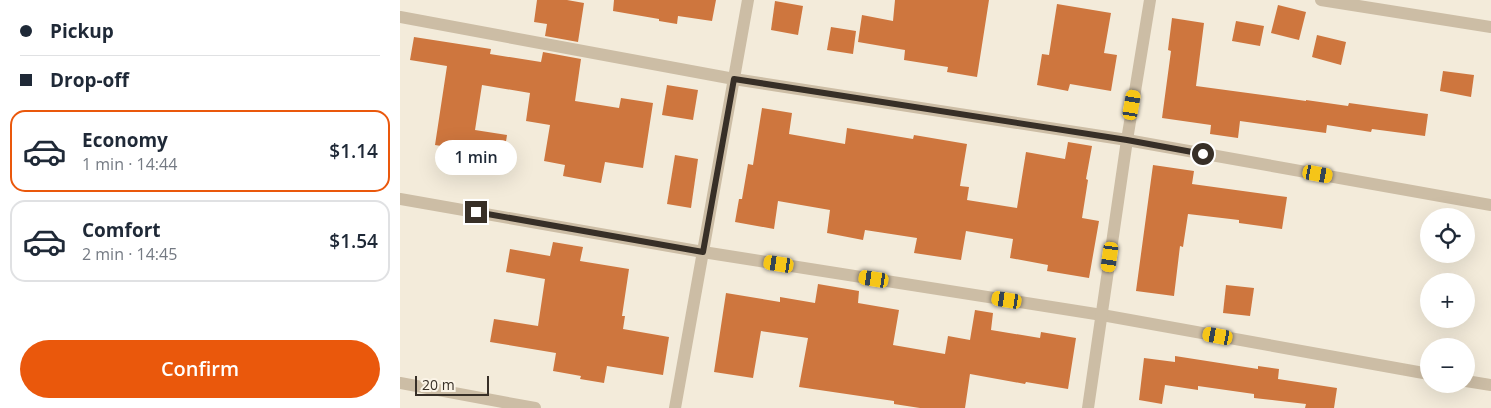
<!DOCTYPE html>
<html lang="en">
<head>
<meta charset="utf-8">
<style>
  :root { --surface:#fff; --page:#f6f6f7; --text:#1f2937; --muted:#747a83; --line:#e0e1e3; --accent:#ea580c }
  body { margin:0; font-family:"Open Sans",sans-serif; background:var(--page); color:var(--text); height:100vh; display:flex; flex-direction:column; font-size:19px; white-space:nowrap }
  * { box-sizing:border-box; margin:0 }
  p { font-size:16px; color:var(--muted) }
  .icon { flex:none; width:28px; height:28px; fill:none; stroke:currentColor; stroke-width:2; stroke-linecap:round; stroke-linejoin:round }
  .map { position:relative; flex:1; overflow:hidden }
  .drawer { display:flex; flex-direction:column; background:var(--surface); width:400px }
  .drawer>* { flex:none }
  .hud { display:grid; align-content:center; height:110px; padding:0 20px; background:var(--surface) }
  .buttons { position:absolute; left:1020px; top:208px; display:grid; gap:10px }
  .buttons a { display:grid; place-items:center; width:55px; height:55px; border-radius:50%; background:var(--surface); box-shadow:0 5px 20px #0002; font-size:25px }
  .scale { position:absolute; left:15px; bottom:12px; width:74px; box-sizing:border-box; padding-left:5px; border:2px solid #372f27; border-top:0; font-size:14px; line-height:18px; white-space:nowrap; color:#372f27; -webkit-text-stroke:4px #fbf4e7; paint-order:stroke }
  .end { position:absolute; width:22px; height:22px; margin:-11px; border:6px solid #372f27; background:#fff; box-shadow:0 0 0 2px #fff }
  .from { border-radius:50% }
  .bubble { position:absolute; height:35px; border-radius:18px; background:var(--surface); box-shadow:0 5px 20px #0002; font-size:16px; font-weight:600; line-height:35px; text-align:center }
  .car { position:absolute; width:15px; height:30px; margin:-15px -8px; border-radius:6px; box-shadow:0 0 4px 1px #0007; background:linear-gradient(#f5c518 24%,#345 0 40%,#f5c518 0 76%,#345 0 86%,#f5c518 0) }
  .hud b { display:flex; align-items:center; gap:18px; height:48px; font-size:19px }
  .hud b+b { border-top:1px solid var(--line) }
  .hud i { width:12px; height:12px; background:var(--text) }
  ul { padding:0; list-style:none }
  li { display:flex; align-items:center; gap:15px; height:82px; margin:0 10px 8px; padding:0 10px; border:2px solid var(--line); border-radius:15px }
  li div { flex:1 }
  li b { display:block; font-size:19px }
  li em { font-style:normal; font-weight:600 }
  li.active { border-color:var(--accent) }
  li>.icon { width:45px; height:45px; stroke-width:1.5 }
  .button { display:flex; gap:10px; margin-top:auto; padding:10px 20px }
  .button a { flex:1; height:58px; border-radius:30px; background:var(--accent); color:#fff; font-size:20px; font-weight:600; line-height:58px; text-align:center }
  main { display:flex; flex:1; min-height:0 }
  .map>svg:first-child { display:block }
  .building { fill:#ce763e }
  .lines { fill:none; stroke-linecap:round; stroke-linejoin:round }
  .street { stroke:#ccbda5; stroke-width:12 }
  .route { stroke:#372f27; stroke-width:6 }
</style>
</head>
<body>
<main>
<section class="drawer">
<div class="hud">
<b><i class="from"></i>Pickup</b>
<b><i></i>Drop-off</b>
</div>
<ul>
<li class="active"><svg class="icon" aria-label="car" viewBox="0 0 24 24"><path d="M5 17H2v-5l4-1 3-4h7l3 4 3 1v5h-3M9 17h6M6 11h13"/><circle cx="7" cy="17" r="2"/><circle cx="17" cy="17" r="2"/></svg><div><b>Economy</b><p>1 min · 14:44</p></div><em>$1.14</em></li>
<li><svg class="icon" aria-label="car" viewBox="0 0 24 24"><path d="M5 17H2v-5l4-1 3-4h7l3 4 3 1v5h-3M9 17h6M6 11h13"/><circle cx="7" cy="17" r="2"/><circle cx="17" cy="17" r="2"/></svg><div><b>Comfort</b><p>2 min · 14:45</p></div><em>$1.54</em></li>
</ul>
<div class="button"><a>Confirm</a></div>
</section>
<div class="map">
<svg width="1091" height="408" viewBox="0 0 1091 408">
  <rect width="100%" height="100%" fill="#f3ebda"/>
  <g class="building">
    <path d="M137,0H167L184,3L178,42L145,36L147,24L134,22Z"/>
    <path d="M214,0H316L312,21L278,16L277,24L259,21V19L213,11Z"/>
    <path d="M495,0H589L577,77L547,72L548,67L504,60L505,50L458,42L462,15L493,21Z"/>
    <path d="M375,1L403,6L398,35L371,30Z"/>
    <path d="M657,4L711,13L704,53L717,55L711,91L670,84L668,91L637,85L642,54L649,55Z"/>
    <path d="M878,5L906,12L899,40L871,33Z"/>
    <path d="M772,18L804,23L796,86L906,101V100L948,106L949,103L1028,114L1025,136L972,129L971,132L927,125L926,133L840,121L838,138L810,134L811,125L762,118L771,51L768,50Z"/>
    <path d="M836,21L864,26L860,46L832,41Z"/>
    <path d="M431,27L456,31L453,54L427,50Z"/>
    <path d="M917,35L946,42L941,65L912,57Z"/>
    <path d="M14,37L91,49L90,54L141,62L143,52L181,59L175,101L219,108L221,98L253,103L243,168L205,162L201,183L163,176L165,165L144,161L150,125L126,121L130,93L82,85L75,130L107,135L103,161L82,157L83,153L35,145L47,66L10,60Z"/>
    <path d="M1043,71L1074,75L1071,97L1040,91Z"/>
    <path d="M267,85L298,90L293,120L262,115Z"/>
    <path d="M362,108L392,113L389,134L445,144L447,128L513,139L514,135L567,144L560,186L569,187L567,200L617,208L626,152L665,159L668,142L692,146L686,179L688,180L682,218L699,221L689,278L647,271L648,265L610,258L613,239L566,231L561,260L514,253L517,238L465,230L463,240L427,233L430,210L378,201L374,229L335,222L339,199H342L348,164L353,165Z"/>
    <path d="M275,155L298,159L291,208L267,204Z"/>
    <path d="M753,165L794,171L792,184L887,197L882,229L839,223V220L788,214L783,247L780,246L774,296L736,291Z"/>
    <path d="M153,242L183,247L180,261L229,269L222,316H225L223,329L269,337L263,375L207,366L204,383L180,379L181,376L153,371L156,353L90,342L94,319L138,326L145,279L106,272L110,249L150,256Z"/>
    <path d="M418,284L459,291L458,303L499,310L493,345L545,354L548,336L570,340L575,310L593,313L591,330L640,338L641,332L676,338L668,389L626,382L625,384L570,374L565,408H520L494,404V401L399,387L408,338L361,331L353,378L314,372L326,293L380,302V297L415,303Z"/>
    <path d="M826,285L854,288L850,316L823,313Z"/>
    <path d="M775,356L858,369V366L879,369L878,379L937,388L934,408H905L906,404L854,398V394L798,386V390L765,385L762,404L739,400L744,358L775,362Z"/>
  </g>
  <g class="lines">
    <g class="street">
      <path d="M921,0L1091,27"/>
      <path d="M0,17L334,79L727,140L1091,205"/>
      <path d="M0,199L303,252L702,315L1029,374"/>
      <path d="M1066,381L1091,385"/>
      <path d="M0,383L135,408"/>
      <path d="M275,408L348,0"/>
      <path d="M688,408L727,140L750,0"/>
    </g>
  </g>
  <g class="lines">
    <path class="route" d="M76,212L303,252L334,79L727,140L803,154"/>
  </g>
</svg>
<div class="buttons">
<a><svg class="icon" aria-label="locate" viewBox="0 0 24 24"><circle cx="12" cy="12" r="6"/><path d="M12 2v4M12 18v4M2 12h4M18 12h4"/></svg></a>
<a>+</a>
<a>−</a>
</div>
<div class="scale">20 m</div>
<i class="end from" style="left:803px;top:154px"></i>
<i class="end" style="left:76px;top:212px"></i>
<div class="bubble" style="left:35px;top:140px;width:82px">1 min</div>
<i class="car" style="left:732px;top:105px;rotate:10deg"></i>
<i class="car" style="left:918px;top:174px;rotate:100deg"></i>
<i class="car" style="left:710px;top:257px;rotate:188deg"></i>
<i class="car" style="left:379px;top:264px;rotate:279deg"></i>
<i class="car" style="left:474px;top:279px;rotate:279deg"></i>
<i class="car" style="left:607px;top:300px;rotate:279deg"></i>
<i class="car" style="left:818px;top:336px;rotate:280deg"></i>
</div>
</main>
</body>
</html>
